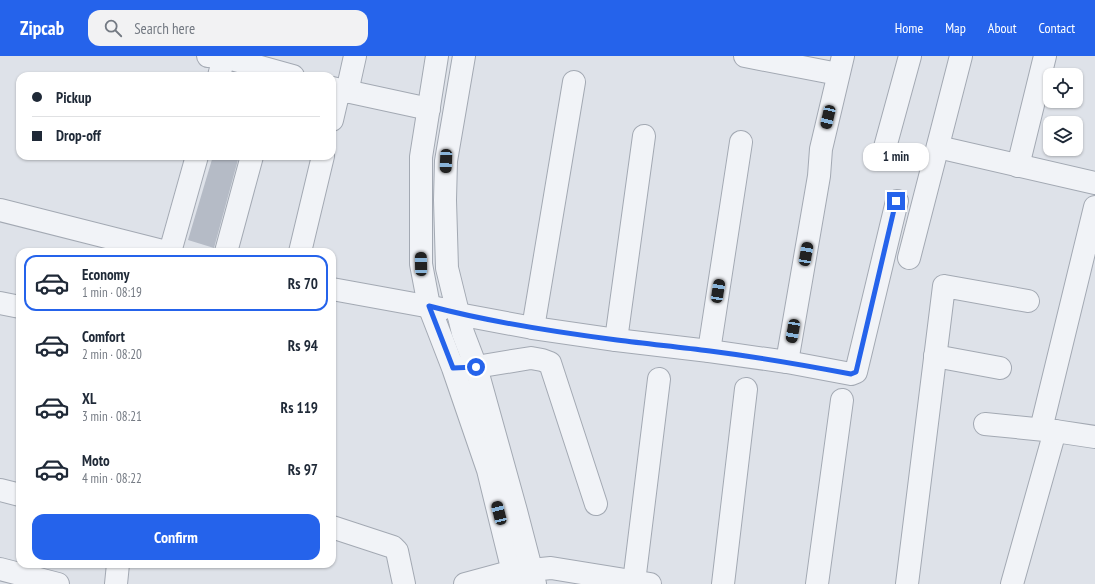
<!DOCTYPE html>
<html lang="en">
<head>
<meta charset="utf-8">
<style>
  :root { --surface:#fff; --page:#f2f2f3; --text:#1f2937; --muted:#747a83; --line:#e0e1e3; --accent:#2563eb }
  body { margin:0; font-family:"PT Sans Narrow",sans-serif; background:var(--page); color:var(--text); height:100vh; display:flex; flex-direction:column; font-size:15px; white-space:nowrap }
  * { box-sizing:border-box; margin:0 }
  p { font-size:13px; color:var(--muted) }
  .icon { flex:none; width:22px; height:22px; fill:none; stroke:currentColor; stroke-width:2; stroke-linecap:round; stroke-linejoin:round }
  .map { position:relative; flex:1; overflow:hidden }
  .sheet { position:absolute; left:16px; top:192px; width:320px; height:320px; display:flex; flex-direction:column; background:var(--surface); border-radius:12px; box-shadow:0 1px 3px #0004 }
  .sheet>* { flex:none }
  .top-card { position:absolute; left:16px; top:16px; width:320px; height:88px; border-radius:12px; box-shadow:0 1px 3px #0004; display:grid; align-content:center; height:88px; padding:0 16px; background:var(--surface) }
  .fabs { position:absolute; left:1043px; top:12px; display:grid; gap:8px }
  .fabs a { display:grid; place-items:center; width:40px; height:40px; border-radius:8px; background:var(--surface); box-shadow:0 1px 3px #0004; font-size:20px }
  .end { position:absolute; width:18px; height:18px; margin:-9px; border:5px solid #2563eb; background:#fff; box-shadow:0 0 0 2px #fff }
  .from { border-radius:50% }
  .bubble { position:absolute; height:28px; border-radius:12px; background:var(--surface); box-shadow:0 1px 3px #0004; font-size:13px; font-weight:800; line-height:28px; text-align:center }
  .car { position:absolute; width:12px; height:24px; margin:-12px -6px; border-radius:5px; box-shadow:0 0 3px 1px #0007; background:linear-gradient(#222 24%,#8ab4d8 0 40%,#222 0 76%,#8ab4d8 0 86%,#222 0) }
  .top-card b { display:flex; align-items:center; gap:14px; height:38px; font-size:15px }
  .top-card b+b { border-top:1px solid var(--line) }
  .top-card i { width:10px; height:10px; background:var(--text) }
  ul { padding:7px 0 0; list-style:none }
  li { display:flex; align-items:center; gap:12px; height:56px; margin:0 8px 6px; padding:0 8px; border:2px solid transparent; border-radius:12px }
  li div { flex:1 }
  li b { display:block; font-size:15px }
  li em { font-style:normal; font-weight:800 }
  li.on { border-color:var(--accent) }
  li>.icon { width:36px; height:36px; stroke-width:1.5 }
  .action { display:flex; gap:8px; margin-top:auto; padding:8px 16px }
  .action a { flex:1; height:46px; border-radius:12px; background:var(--accent); color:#fff; font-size:16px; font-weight:800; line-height:46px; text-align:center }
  header { display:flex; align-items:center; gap:24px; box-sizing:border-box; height:56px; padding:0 20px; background:var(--accent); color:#fff }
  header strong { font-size:19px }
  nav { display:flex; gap:22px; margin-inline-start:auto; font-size:14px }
  .search { width:280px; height:36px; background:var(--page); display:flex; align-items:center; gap:10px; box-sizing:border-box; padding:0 14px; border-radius:12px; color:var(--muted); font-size:15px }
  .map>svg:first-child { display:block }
  .building { fill:#b5bbc6 }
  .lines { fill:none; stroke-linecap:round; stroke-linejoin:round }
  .minor-casing { stroke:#a3a9b3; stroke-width:24 }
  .tertiary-casing { stroke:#a3a9b3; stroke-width:24 }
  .minor { stroke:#f1f3f7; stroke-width:22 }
  .tertiary { stroke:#f1f3f7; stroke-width:22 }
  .route { stroke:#2563eb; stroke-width:5 }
</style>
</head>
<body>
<header>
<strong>Zipcab</strong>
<div class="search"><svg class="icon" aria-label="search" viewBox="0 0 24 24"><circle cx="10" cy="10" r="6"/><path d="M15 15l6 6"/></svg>Search here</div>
<nav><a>Home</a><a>Map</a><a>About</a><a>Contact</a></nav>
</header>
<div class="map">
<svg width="1095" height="528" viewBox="0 0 1095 528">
  <rect width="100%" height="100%" fill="#dee2e9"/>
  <path class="building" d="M213,100H239L214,192L188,184Z"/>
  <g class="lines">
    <defs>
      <g id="minor">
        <path d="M208,0L224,1L293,20"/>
        <path d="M745,0L838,18"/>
        <path d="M219,20L224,1"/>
        <path d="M332,32L429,53"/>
        <path d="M347,36L355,0"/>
        <path d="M332,64L339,34"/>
        <path d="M938,91L1095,127"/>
        <path d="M884,95L910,0"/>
        <path d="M1018,110L1045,0"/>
        <path d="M170,196L197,100"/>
        <path d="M226,196L252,100"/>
        <path d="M300,196L323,100"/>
        <path d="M909,202L961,0"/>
        <path d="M0,247L20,251"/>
        <path d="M458,258L533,272L616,284L709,295L787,306L851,318L856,316L897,145"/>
        <path d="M533,272L574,26"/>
        <path d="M616,284L644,80"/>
        <path d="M709,295L741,86"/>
        <path d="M935,300L1000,312"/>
        <path d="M787,306L819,120L821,93L843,0"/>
        <path d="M456,312L476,311L531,302L542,304L550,307L596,448"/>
        <path d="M985,368L1055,375L1012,528"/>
        <path d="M1041,373L1095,151"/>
        <path d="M1055,375L1095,381"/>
        <path d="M0,434L20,439"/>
        <path d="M332,471L393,491L397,495L404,528"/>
        <path d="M0,513L58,528"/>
        <path d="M531,514L551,512L650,528"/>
        <path d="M634,526L659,323"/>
        <path d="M116,528L118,508"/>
        <path d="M465,528L513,515"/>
        <path d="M723,528L746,333"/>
        <path d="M817,528L842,344"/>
        <path d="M907,528L944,230L1028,245"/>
      </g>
      <g id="tertiary">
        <path d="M437,0L421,101V208L429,250L453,312L488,414L516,528"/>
        <path d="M464,0L446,105L445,144L447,212L463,277L476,311L516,455L535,528"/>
        <path d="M0,154L166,196"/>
        <path d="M332,233L442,253"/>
      </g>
    </defs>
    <use href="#minor" class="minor-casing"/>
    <use href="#tertiary" class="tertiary-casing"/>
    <use href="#minor" class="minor"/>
    <use href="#tertiary" class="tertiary"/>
  </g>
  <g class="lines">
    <path class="route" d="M476,311L453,312L429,250C490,266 554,276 617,284C648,288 679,291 710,295C757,301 804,309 851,318L856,316L896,145"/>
  </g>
</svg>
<div class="fabs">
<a><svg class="icon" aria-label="locate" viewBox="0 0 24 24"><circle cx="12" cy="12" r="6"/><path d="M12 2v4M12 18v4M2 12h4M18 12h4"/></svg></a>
<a><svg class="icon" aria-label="layers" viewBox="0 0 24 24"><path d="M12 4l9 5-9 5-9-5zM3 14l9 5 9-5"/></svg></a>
</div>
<i class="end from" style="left:476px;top:311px"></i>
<i class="end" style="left:896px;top:145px"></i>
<div class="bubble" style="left:863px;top:87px;width:66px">1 min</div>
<i class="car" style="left:828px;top:61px;rotate:193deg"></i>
<i class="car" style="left:446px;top:105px;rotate:182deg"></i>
<i class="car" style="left:806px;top:198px;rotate:10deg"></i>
<i class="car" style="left:421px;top:208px;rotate:359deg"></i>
<i class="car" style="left:718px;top:235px;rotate:9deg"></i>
<i class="car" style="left:793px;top:275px;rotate:190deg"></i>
<i class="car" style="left:499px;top:457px;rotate:346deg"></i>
<div class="top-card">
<b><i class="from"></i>Pickup</b>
<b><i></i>Drop-off</b>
</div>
<section class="sheet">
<ul>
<li class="on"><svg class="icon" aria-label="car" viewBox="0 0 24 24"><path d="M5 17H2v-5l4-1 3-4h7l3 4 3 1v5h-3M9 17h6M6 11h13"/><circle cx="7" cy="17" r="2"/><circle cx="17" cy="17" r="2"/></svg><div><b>Economy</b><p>1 min · 08:19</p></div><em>Rs 70</em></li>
<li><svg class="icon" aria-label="car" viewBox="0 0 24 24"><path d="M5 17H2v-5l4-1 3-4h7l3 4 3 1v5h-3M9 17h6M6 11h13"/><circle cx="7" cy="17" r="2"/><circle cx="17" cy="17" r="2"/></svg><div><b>Comfort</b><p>2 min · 08:20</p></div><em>Rs 94</em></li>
<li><svg class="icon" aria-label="car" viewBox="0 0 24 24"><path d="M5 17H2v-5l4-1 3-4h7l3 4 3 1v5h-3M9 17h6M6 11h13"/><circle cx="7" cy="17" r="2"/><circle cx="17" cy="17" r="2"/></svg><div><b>XL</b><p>3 min · 08:21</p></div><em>Rs 119</em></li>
<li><svg class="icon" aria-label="car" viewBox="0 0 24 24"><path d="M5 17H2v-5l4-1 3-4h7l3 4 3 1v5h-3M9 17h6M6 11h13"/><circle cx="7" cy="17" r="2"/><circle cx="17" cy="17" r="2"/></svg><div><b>Moto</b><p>4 min · 08:22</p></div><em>Rs 97</em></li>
</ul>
<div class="action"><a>Confirm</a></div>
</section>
</div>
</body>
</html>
